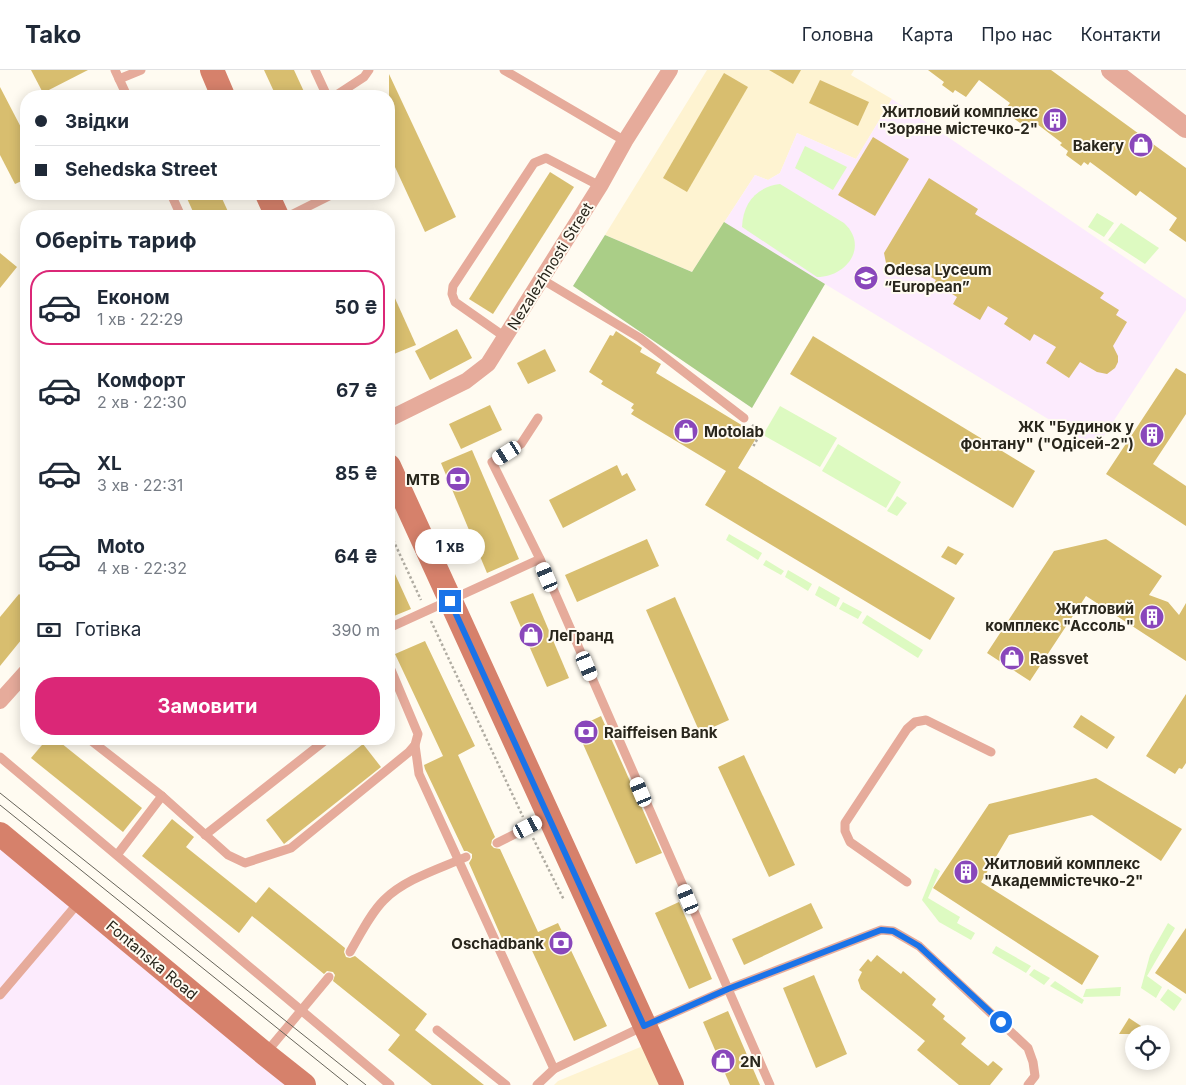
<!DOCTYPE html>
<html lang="uk">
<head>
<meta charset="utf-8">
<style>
  :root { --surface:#fff; --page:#f6f6f7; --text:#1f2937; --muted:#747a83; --line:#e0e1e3; --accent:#db2777 }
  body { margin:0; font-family:Inter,sans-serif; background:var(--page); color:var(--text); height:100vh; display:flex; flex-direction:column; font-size:19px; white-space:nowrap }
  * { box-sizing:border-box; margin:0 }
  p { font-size:16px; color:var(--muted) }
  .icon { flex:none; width:28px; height:28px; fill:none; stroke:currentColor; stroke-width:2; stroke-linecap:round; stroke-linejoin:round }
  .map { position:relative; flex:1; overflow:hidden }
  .side { position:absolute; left:20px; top:140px; width:375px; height:535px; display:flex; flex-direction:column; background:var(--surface); border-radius:20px; box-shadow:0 2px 12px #0003 }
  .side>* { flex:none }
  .banner { position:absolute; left:20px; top:20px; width:375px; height:110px; border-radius:20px; box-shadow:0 2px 12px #0003; display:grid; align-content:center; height:110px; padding:0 15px; background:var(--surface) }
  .fabs { position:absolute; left:1125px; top:955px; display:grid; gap:10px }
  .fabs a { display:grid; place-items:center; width:45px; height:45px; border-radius:50%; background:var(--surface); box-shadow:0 2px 12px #0003; font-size:25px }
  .end { position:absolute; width:22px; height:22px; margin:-11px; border:6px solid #1a73e8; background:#fff; box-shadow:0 0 0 2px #fff }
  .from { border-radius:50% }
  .bubble { position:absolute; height:35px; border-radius:18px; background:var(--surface); box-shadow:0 2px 12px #0003; font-size:16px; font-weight:700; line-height:35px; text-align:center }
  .car { position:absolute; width:15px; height:30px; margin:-15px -8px; border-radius:6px; box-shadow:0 0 4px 1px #0007; background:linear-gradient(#fff 24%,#345 0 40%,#fff 0 76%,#345 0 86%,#fff 0) }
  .banner b { display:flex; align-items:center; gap:18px; height:48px; font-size:19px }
  .banner b+b { border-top:1px solid var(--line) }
  .banner i { width:12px; height:12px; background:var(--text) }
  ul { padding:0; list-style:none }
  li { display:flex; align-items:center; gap:15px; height:75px; margin:0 10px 8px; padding:0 5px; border:2px solid transparent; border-radius:20px }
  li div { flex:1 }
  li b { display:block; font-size:19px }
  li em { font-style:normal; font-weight:700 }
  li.active { border-color:var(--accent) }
  li>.icon { width:45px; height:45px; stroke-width:1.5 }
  h2 { padding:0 15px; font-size:22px; line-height:60px }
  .pay { display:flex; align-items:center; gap:12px; height:55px; padding:0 15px; font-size:19px }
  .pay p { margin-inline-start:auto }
  .button { display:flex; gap:10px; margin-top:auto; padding:10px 15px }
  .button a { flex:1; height:58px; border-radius:20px; background:var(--accent); color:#fff; font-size:20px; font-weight:700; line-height:58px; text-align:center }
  header { display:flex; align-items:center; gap:30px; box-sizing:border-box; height:70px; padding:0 25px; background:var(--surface); border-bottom:1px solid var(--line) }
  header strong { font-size:24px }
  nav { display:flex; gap:28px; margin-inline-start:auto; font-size:18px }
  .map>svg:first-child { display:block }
  .built { fill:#fef3d1 }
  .education { fill:#fcebfd }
  .green { fill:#ddfac1 }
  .forest { fill:#aace87 }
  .building { fill:#d8be6f }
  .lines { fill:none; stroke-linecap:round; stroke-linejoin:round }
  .path { stroke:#b0aca2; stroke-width:2.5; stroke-dasharray:2.5 2.5; stroke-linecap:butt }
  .service { stroke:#e6ab9b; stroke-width:9 }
  .minor { stroke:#e6ab9b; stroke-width:16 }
  .tertiary { stroke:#e6ab9b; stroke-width:20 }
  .secondary { stroke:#d6816b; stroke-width:24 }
  .tram { stroke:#67645a; stroke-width:1 }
  .route { stroke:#1a73e8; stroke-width:6 }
  .labels { text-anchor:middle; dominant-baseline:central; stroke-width:4; stroke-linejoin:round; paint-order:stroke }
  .poi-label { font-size:15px; font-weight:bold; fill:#29261c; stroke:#fffbf1; text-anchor:start }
  .street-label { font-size:15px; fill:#29261c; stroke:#fffbf1 }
</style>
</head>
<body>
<header>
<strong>Tako</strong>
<nav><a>Головна</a><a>Карта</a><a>Про нас</a><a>Контакти</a></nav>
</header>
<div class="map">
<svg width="1186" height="1015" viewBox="0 0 1186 1015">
  <rect width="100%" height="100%" fill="#fffbf1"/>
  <g class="built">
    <path d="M707,0H854L851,5L892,29L856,89L797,63L780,103L768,110L755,105L692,202L605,165Z"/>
    <path d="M643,976L662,1015H554L558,1011Z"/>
  </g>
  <g class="education">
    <path d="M892,29L1186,229V240L1096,378L825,214L752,338L573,216L605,165L692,202L755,105L768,110L780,103L797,63L856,89Z"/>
    <path d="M0,768L303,1015H0Z"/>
  </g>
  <g class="green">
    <path d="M805,76L847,97L833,120L795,98Z"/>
    <path d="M780,114L844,153C869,176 847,207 817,207L742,157C743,133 756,117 780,114Z"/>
    <path d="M1097,143L1114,153L1104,167L1088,157Z"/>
    <path d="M1121,153L1159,178L1145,194L1108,170Z"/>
    <path d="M780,336L837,368L820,397L763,365Z"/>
    <path d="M838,374L901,412L886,438L822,401Z"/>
    <path d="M897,426L907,433L897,446L887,441Z"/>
    <path d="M729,464L762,483L758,490L726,470Z"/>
    <path d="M766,490L784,501L781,505L763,495Z"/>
    <path d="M788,500L812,514L808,521L785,507Z"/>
    <path d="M819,516L840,528L836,537L815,525Z"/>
    <path d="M843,532L862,542L858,549L839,539Z"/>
    <path d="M867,545L923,580L918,588L862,553Z"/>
    <path d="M935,798L940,801L928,828L960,847L957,853L975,863L971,870L939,852L922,830Z"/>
    <path d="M1168,853L1175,858L1147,906L1162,917L1156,928L1141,918L1150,885Z"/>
    <path d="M996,876L1031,896L1026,903L992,883Z"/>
    <path d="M1034,899L1050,908L1044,915L1029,905Z"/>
    <path d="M1055,911L1084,930L1082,934L1050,916Z"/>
    <path d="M1121,917L1120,926L1083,927L1086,919Z"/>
    <path d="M1168,919L1182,929L1174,941L1160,930Z"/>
  </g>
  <path class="forest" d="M724,152L825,214L752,338L573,216L605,165L692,202Z"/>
  <g class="building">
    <path d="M31,0H88L43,23Z"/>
    <path d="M264,0H294L306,26H276Z"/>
    <path d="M769,0H801L793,14Z"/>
    <path d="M928,0H1051L1186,98V172L1169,160L1177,148L1140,121L1136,126L1090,92L1088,95L1084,92L1081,96L1066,85L1068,81L1060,75L1062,73L1037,54L1035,57L1030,53L1027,58L1012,47L1015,42L1007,37L1010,33L979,10L966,27L955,20L953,23L942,15L944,12Z"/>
    <path d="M724,3L748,17L687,122L663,108Z"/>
    <path d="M389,4L456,147L425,162L389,84Z"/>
    <path d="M820,10L869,32L858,56L809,33Z"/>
    <path d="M0,17L26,67V109L15,114L0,85Z"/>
    <path d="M873,67L909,89L875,146L838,125Z"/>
    <path d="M550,102L574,117L493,244L469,229Z"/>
    <path d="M929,108L978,139L975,144L1104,223L1100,228L1119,240L1116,245L1127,252L1113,276L1118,286V292L1115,298L1107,304L1097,302L1080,292L1069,308L1046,293L1056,277L1034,264L1030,271L1004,254L1008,248L988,236L980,250L953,234L957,227L934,213L936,210L914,197L900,202L893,199L886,193L884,183Z"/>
    <path d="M185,124H220L230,146H195Z"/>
    <path d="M0,183L17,197L0,218Z"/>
    <path d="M389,215L416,275L389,286Z"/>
    <path d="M457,259L472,288L430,310L415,281Z"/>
    <path d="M616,261L642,278L640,282L661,294L656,303L758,365L738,398L955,528L930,570L705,435L726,401L631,344L634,340L631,338L634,334L601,314L603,311L589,302L610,265L613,266Z"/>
    <path d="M813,266L1035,401L1013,438L790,304Z"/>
    <path d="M545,279L556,301L528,314L517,293Z"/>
    <path d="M1176,298L1186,304V344L1153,394L1186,416V456L1106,404Z"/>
    <path d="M490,335L502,360L461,379L449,354Z"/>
    <path d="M472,380L519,489L487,503L441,393Z"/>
    <path d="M617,395L622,406L627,403L636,420L563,458L549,430Z"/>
    <path d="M647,469L659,496L577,532L565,505Z"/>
    <path d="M1106,469L1162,506L1149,525L1168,532L1179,545L1186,533V591L1086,526L1030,611L987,583L1054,481Z"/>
    <path d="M948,476L964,484L956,495L941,487Z"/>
    <path d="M389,491L411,539L389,548Z"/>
    <path d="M533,523L569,608L547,617L510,532Z"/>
    <path d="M19,524L26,530V564L0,596V547Z"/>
    <path d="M675,527L729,650L700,663L646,540Z"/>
    <path d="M425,571L475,676L458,685L495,767L492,770L491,775L494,778L500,779L538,862L558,853L607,956L574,971L528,872L507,880L469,793L472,788V784L467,781H464L425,699L424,695L443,686L395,584Z"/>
    <path d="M1186,624V693L1182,699L1179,698L1175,704L1146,686Z"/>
    <path d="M1081,645L1115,667L1107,679L1073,657Z"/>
    <path d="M601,646L662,783L636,794L576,658Z"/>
    <path d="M47,669H56L142,738L123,762L31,688Z"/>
    <path d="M363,674L381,697L284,774L266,750Z"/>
    <path d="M744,685L795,795L769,807L718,697Z"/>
    <path d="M1096,708L1182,759L1161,791L1092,745L1009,765L981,812L1099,886L1082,915L933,818L989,734Z"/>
    <path d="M172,749L194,767L186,777L256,833L269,817L345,878L344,882L346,887L350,888L355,886L427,944L415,960L484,1015H432L388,980L400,965L333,911L335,905L333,902L327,901L324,904L252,846L239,863L142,786Z"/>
    <path d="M679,832L712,909L689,919L655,843Z"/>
    <path d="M811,833L823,858L744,895L732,869Z"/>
    <path d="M1186,858V924L1155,903Z"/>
    <path d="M877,885L901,904L903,901L936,929L932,935L945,946L943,949L966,968L961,974L988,996L993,991L1003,999L990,1015H959L917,980L925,971L861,919L858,910L862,902L859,900L868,889L871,892Z"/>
    <path d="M814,905L847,984L816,998L783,918Z"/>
    <path d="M728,941L760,1015H730L703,952Z"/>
    <path d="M1129,948L1153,964H1119Z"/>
  </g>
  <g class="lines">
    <g class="path">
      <path d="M752,355L761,362L753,377"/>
      <path d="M389,461L421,530"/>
      <path d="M431,551L523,747"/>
      <path d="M533,768L564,830"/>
    </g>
    <g class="service">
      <path d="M115,0L127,26"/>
      <path d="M315,0L327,26"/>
      <path d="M504,0L625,71"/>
      <path d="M119,9L141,0"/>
      <path d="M335,26L364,7L369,0"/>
      <path d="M171,124L181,146"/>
      <path d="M289,146L333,124"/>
      <path d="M543,210L640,268L744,348"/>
      <path d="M505,267L455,232L452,224L453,216L534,93L546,88L600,116"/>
      <path d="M538,348L521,374L492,392L540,489L770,1015"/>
      <path d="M389,558L540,489"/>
      <path d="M89,669L162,726L228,785L245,793L291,778L409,682L415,675L418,664L389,595"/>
      <path d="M415,675L419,704L554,999"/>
      <path d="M0,687L390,1015"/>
      <path d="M205,765L327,669"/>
      <path d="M497,773L549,747"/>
      <path d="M117,785L162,726"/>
      <path d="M907,812L850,772L845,761V753L907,659L915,652L926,650L991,682"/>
      <path d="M350,882C360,865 370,844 384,830C405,809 439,799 466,787"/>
      <path d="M0,925L79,832"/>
      <path d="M437,960L506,1015"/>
      <path d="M265,984L329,907"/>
      <path d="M537,1015L554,999L644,956L728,919L881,860L893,861L919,876L1028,978L1033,992L1035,1006L1028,1015"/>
    </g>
    <g class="minor">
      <path d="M389,349L466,311L488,294L600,116L625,71L670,0"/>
      <path d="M0,631L26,602"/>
    </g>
    <path class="tertiary" d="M1111,0L1186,58"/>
    <g class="secondary">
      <path d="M212,0L223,26"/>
      <path d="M267,124L277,146"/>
      <path d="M389,396L672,1015"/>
      <path d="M0,764L265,984L304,1015"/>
    </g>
    <g class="tram">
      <path d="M0,723L366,1015"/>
      <path d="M0,735L348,1015"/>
    </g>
  </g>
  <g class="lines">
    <path class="route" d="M450,531L644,956L728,919L881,860L893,861L919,876L1001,952"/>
  </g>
  <defs>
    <symbol id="building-disc" viewBox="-11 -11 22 22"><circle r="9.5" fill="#8947bb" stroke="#fffbf1"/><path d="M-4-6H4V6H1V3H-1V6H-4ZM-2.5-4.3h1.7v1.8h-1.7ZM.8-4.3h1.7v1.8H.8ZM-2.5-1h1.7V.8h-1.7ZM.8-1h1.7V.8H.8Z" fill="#fff"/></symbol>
    <symbol id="shop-disc" viewBox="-11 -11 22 22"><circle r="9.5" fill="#8947bb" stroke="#fffbf1"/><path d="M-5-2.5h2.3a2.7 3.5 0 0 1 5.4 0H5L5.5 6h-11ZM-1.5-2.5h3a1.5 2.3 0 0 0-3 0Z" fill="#fff"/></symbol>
    <symbol id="school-disc" viewBox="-11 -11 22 22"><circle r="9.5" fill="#8947bb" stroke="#fffbf1"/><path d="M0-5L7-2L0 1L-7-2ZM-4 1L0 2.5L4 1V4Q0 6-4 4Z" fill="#fff"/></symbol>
    <symbol id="bank-disc" viewBox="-11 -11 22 22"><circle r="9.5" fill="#8947bb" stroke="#fffbf1"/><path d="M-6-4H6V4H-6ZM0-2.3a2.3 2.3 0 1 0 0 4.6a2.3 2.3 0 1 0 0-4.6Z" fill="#fff"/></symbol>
  </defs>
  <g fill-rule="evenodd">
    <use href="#building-disc" x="1041" y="36" width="28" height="28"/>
    <use href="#shop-disc" x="1127" y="61" width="28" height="28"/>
    <use href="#school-disc" x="852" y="194" width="28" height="28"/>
    <use href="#shop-disc" x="672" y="347" width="28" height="28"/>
    <use href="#building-disc" x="1138" y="351" width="28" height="28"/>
    <use href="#bank-disc" x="444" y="395" width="28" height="28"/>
    <use href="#building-disc" x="1138" y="533" width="28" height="28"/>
    <use href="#shop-disc" x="517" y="551" width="28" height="28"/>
    <use href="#shop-disc" x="998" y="574" width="28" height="28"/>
    <use href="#bank-disc" x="572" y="648" width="28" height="28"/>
    <use href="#building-disc" x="952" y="788" width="28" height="28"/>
    <use href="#bank-disc" x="547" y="859" width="28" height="28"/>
    <use href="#shop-disc" x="709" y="977" width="28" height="28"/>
  </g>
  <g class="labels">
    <g class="poi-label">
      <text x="1038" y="41" text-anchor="end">Житловий комплекс<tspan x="1038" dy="17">"Зоряне містечко-2"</tspan></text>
      <text x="1124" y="75" text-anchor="end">Bakery</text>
      <text x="884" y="199">Odesa Lyceum<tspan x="884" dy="17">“European”</tspan></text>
      <text x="1134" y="356" text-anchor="end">ЖК "Будинок у<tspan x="1134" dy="17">фонтану" ("Одісей-2")</tspan></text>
      <text x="704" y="361">Motolab</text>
      <text x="440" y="409" text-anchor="end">МТВ</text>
      <text x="1134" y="538" text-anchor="end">Житловий<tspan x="1134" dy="17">комплекс "Ассоль"</tspan></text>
      <text x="548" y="565">ЛеГранд</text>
      <text x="1030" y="588">Rassvet</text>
      <text x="604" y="662">Raiffeisen Bank</text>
      <text x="984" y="793">Житловий комплекс<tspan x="984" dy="17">"Академмістечко-2"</tspan></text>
      <text x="544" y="873" text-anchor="end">Oschadbank</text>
      <text x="740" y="991">2N</text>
    </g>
    <g class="street-label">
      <text transform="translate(550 196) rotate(-58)">Nezalezhnosti Street</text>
      <text transform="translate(152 890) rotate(40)">Fontanska Road</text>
    </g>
  </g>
</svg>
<div class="fabs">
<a><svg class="icon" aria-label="locate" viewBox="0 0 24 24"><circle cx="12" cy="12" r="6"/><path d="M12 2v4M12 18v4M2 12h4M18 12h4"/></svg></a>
</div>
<i class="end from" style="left:1001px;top:952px"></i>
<i class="end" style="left:450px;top:531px"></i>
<div class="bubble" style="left:415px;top:459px;width:70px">1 хв</div>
<i class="car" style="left:507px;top:383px;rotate:238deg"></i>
<i class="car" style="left:547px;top:507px;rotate:337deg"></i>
<i class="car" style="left:587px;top:596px;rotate:157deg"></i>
<i class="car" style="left:641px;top:722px;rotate:337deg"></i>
<i class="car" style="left:528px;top:757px;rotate:63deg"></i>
<i class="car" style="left:688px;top:829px;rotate:337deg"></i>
<div class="banner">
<b><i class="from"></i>Звідки</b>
<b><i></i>Sehedska Street</b>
</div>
<section class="side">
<h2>Оберіть тариф</h2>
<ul>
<li class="active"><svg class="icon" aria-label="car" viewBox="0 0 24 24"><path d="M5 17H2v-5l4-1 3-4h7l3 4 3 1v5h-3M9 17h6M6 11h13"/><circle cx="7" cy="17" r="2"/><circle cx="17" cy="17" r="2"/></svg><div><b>Економ</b><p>1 хв · 22:29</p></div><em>50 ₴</em></li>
<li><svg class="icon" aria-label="car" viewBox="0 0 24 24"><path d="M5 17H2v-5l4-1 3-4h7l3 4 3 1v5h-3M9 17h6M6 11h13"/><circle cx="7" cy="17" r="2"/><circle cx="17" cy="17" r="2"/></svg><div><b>Комфорт</b><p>2 хв · 22:30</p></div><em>67 ₴</em></li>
<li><svg class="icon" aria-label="car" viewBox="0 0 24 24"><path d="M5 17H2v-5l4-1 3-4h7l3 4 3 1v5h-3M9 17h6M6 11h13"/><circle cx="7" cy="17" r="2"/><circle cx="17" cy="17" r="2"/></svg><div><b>XL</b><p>3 хв · 22:31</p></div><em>85 ₴</em></li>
<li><svg class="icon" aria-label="car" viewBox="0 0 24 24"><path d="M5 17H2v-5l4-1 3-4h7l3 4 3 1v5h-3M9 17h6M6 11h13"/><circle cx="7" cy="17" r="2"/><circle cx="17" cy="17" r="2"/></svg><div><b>Moto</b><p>4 хв · 22:32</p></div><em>64 ₴</em></li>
</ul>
<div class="pay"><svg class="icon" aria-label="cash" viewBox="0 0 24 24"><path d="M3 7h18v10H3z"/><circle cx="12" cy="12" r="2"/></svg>Готівка<p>390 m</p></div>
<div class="button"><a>Замовити</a></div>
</section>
</div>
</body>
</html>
